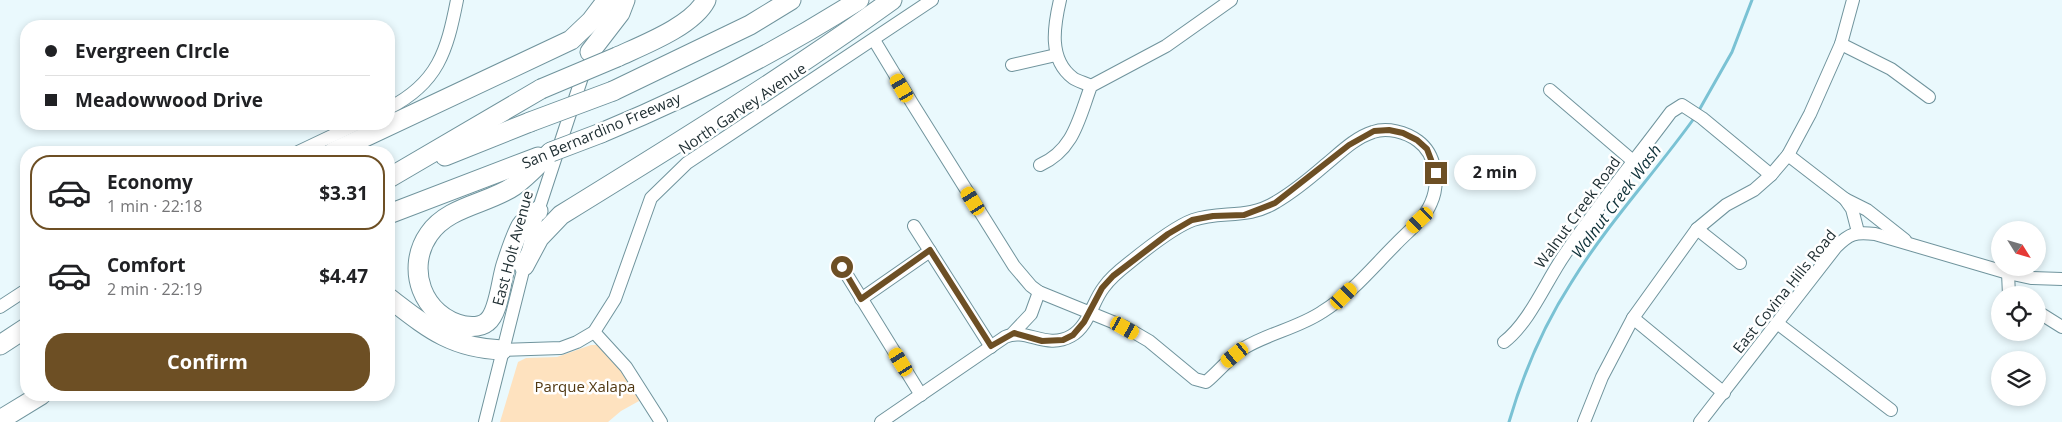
<!DOCTYPE html>
<html lang="en">
<head>
<meta charset="utf-8">
<style>
  :root { --surface:#fff; --page:#f6f6f6; --text:#202124; --muted:#757577; --line:#e0e0e0; --accent:#6d4f24 }
  body { margin:0; font-family:"Open Sans",sans-serif; background:var(--page); color:var(--text); height:100vh; display:flex; flex-direction:column; font-size:19px; white-space:nowrap }
  * { box-sizing:border-box; margin:0 }
  p { font-size:16px; color:var(--muted) }
  .icon { flex:none; width:28px; height:28px; fill:none; stroke:currentColor; stroke-width:2; stroke-linecap:round; stroke-linejoin:round }
  .map { position:relative; flex:1; overflow:hidden }
  .panel { position:absolute; left:20px; top:146px; width:375px; height:255px; display:flex; flex-direction:column; background:var(--surface); border-radius:20px; box-shadow:0 2px 8px #0003 }
  .panel>* { flex:none }
  .guide { position:absolute; left:20px; top:20px; width:375px; height:110px; border-radius:20px; box-shadow:0 2px 8px #0003; display:grid; align-content:center; height:110px; padding:0 25px; background:var(--surface) }
  .needle { width:32px; rotate:127deg }
  .fabs { position:absolute; left:1991px; top:221px; display:grid; gap:10px }
  .fabs a { display:grid; place-items:center; width:55px; height:55px; border-radius:50%; background:var(--surface); box-shadow:0 2px 8px #0003; font-size:25px }
  .end { position:absolute; width:22px; height:22px; margin:-11px; border:6px solid #6d4f24; background:#fff; box-shadow:0 0 0 2px #fff }
  .from { border-radius:50% }
  .bubble { position:absolute; height:35px; border-radius:18px; background:var(--surface); box-shadow:0 2px 8px #0003; font-size:16px; font-weight:700; line-height:35px; text-align:center }
  .car { position:absolute; width:15px; height:30px; margin:-15px -8px; border-radius:6px; box-shadow:0 0 4px 1px #0007; background:linear-gradient(#f5c518 24%,#345 0 40%,#f5c518 0 76%,#345 0 86%,#f5c518 0) }
  .guide b { display:flex; align-items:center; gap:18px; height:48px; font-size:19px }
  .guide b+b { border-top:1px solid var(--line) }
  .guide i { width:12px; height:12px; background:var(--text) }
  ul { padding:9px 0 0; list-style:none }
  li { display:flex; align-items:center; gap:15px; height:75px; margin:0 10px 8px; padding:0 15px; border:2px solid transparent; border-radius:20px }
  li div { flex:1 }
  li b { display:block; font-size:19px }
  li em { font-style:normal; font-weight:700 }
  li.on { border-color:var(--accent) }
  li>.icon { width:45px; height:45px; stroke-width:1.5 }
  .cta { display:flex; gap:10px; margin-top:auto; padding:10px 25px }
  .cta a { flex:1; height:58px; border-radius:20px; background:var(--accent); color:#fff; font-size:20px; font-weight:700; line-height:58px; text-align:center }
  .map>svg:first-child { display:block }
  .green { fill:#fee2bf }
  .lines { fill:none; stroke-linecap:round; stroke-linejoin:round }
  .stream { stroke:#7ac2d4; stroke-width:3 }
  .minor-casing { stroke:#70949d; stroke-width:14 }
  .highway-casing { stroke:#70949d; stroke-width:21 }
  .minor { stroke:#fff; stroke-width:12 }
  .highway { stroke:#fff; stroke-width:19 }
  .highway-bridge-casing { stroke:#70949d; stroke-width:21; stroke-linecap:butt }
  .highway-bridge { stroke:#fff; stroke-width:19 }
  .route { stroke:#6d4f24; stroke-width:6 }
  .labels { text-anchor:middle; dominant-baseline:central; stroke-width:5; stroke-linejoin:round; paint-order:stroke }
  .street-label { font-size:15px; fill:#213034; stroke:#fff }
  .park-label { font-size:15px; fill:#503710; stroke:#fff }
  .water-label { font-size:16px; font-style:italic; fill:#0c3038; stroke:#fff }
</style>
</head>
<body>
<div class="map">
<svg width="2062" height="422" viewBox="0 0 2062 422">
  <rect width="100%" height="100%" fill="#eaf9fd"/>
  <path class="green" d="M591,345H597L612,358L640,397L639,401L621,411L608,422H500L518,362L526,358L557,357Z"/>
  <g class="lines">
    <g class="stream">
      <path d="M1698,112L1732,52L1752,0"/>
      <path d="M1509,422C1523,374 1544,325 1571,283C1607,224 1655,173 1695,117"/>
    </g>
    <defs>
      <g id="minor">
        <path d="M1060,0C1054,26 1048,59 1073,78C1077,81 1085,83 1091,86"/>
        <path d="M874,40L912,103L1014,266L1031,286L1039,292L1125,327L1149,341L1195,379L1206,382C1219,371 1230,357 1244,348C1269,333 1298,328 1322,312C1350,295 1372,268 1395,245C1407,232 1424,220 1431,203C1440,183 1436,154 1418,141C1406,132 1387,127 1373,132C1354,138 1339,154 1324,166C1309,179 1293,192 1276,202C1247,220 1221,210 1193,220C1174,227 1145,250 1129,263C1120,270 1111,277 1104,287C1092,302 1089,326 1071,336C1046,350 1026,327 1005,337L881,422"/>
        <path d="M1841,44L1891,69L1929,97"/>
        <path d="M1012,65L1056,55"/>
        <path d="M1550,90L1633,161"/>
        <path d="M389,108C438,83 447,51 457,0"/>
        <path d="M298,152L357,124"/>
        <path d="M1788,155L1845,199L1852,209L1858,232"/>
        <path d="M1040,165C1074,150 1079,118 1091,86L1166,46L1231,0"/>
        <path d="M1845,199L1867,210L1905,240"/>
        <path d="M914,226L991,347"/>
        <path d="M1697,229L1740,263"/>
        <path d="M842,267L921,395"/>
        <path d="M2008,273L2009,295"/>
        <path d="M861,299L930,251"/>
        <path d="M0,307L26,290"/>
        <path d="M2038,312L2062,327"/>
        <path d="M1633,318L1724,393"/>
        <path d="M1777,323L1891,410"/>
        <path d="M594,332L626,367L661,422"/>
        <path d="M1013,333L1031,314L1039,292"/>
        <path d="M1504,342C1530,322 1546,281 1565,254C1598,205 1636,159 1671,112L1682,105L1702,118L1771,175"/>
        <path d="M502,350L561,348L577,342L594,332L615,299L651,198L687,163L932,0"/>
        <path d="M485,422L538,211L585,68"/>
        <path d="M1584,422L1602,377L1633,318L1697,229L1726,205L1754,190L1771,175L1788,155L1810,114L1841,44L1853,0"/>
        <path d="M1700,422L1836,247C1850,233 1855,232 1875,234L2008,273L2031,278L2062,279"/>
      </g>
      <g id="highway">
        <path d="M590,52L620,13L625,0"/>
        <path d="M617,57C643,45 693,26 706,0"/>
        <path d="M613,91L750,25L791,0"/>
        <path d="M601,133C688,97 779,51 859,0"/>
        <path d="M333,152L571,40L591,21L607,0"/>
        <path d="M445,156L530,122"/>
        <path d="M389,178L541,89"/>
        <path d="M538,211C533,215 525,220 521,226C515,237 510,253 506,265C501,280 499,313 487,322C481,327 472,327 465,326C422,317 405,268 429,234C448,206 488,204 514,186C528,176 539,163 551,152"/>
        <path d="M389,214L538,157"/>
        <path d="M524,266L539,238L561,215C673,146 785,77 892,0"/>
        <path d="M389,298C428,328 451,348 502,350"/>
        <path d="M0,345L26,328"/>
        <path d="M0,420L41,395"/>
      </g>
    </defs>
    <use href="#minor" class="minor-casing"/>
    <use href="#highway" class="highway-casing"/>
    <use href="#minor" class="minor"/>
    <use href="#highway" class="highway"/>
    <defs>
      <g id="highway-bridge">
        <path d="M541,89L617,57"/>
        <path d="M530,122L613,91"/>
        <path d="M551,152L601,133"/>
      </g>
    </defs>
    <use href="#highway-bridge" class="highway-bridge-casing"/>
    <use href="#highway-bridge" class="highway-bridge"/>
  </g>
  <g class="lines">
    <path class="route" d="M842,267L861,299L930,250L991,346L1014,333L1042,341L1063,340L1073,335L1084,322L1102,288L1113,276L1168,234L1192,220L1213,216L1244,215L1275,203L1349,145L1374,131L1389,130L1403,133L1417,140L1427,149L1436,173"/>
  </g>
  <g class="labels">
    <g class="street-label">
      <text transform="translate(742 108) rotate(-34)">North Garvey Avenue</text>
      <text transform="translate(601 130) rotate(-23)">San Bernardino Freeway</text>
      <text transform="translate(1577 212) rotate(-54)">Walnut Creek Road</text>
      <text transform="translate(512 248) rotate(-75)">East Holt Avenue</text>
      <text transform="translate(1784 291) rotate(-51)">East Covina Hills Road</text>
    </g>
    <g class="park-label">
      <text x="585" y="386">Parque Xalapa</text>
    </g>
    <g class="water-label">
      <text transform="translate(1616 201) rotate(-53)">Walnut Creek Wash</text>
    </g>
  </g>
</svg>
<div class="fabs">
<a><svg class="needle" viewBox="-14 -14 28 28"><path d="M0-13l5 13h-10z" fill="#e53935"/><path d="M0 13l5-13h-10z" fill="#757577"/></svg></a>
<a><svg class="icon" aria-label="locate" viewBox="0 0 24 24"><circle cx="12" cy="12" r="6"/><path d="M12 2v4M12 18v4M2 12h4M18 12h4"/></svg></a>
<a><svg class="icon" aria-label="layers" viewBox="0 0 24 24"><path d="M12 4l9 5-9 5-9-5zM3 14l9 5 9-5"/></svg></a>
</div>
<i class="end from" style="left:842px;top:267px"></i>
<i class="end" style="left:1436px;top:173px"></i>
<div class="bubble" style="left:1454px;top:155px;width:82px">2 min</div>
<i class="car" style="left:902px;top:88px;rotate:330deg"></i>
<i class="car" style="left:973px;top:201px;rotate:328deg"></i>
<i class="car" style="left:1420px;top:220px;rotate:227deg"></i>
<i class="car" style="left:1344px;top:296px;rotate:45deg"></i>
<i class="car" style="left:1125px;top:328px;rotate:119deg"></i>
<i class="car" style="left:1235px;top:355px;rotate:231deg"></i>
<i class="car" style="left:901px;top:362px;rotate:328deg"></i>
<div class="guide">
<b><i class="from"></i>Evergreen CIrcle</b>
<b><i></i>Meadowwood Drive</b>
</div>
<section class="panel">
<ul>
<li class="on"><svg class="icon" aria-label="car" viewBox="0 0 24 24"><path d="M5 17H2v-5l4-1 3-4h7l3 4 3 1v5h-3M9 17h6M6 11h13"/><circle cx="7" cy="17" r="2"/><circle cx="17" cy="17" r="2"/></svg><div><b>Economy</b><p>1 min · 22:18</p></div><em>$3.31</em></li>
<li><svg class="icon" aria-label="car" viewBox="0 0 24 24"><path d="M5 17H2v-5l4-1 3-4h7l3 4 3 1v5h-3M9 17h6M6 11h13"/><circle cx="7" cy="17" r="2"/><circle cx="17" cy="17" r="2"/></svg><div><b>Comfort</b><p>2 min · 22:19</p></div><em>$4.47</em></li>
</ul>
<div class="cta"><a>Confirm</a></div>
</section>
</div>
</body>
</html>
